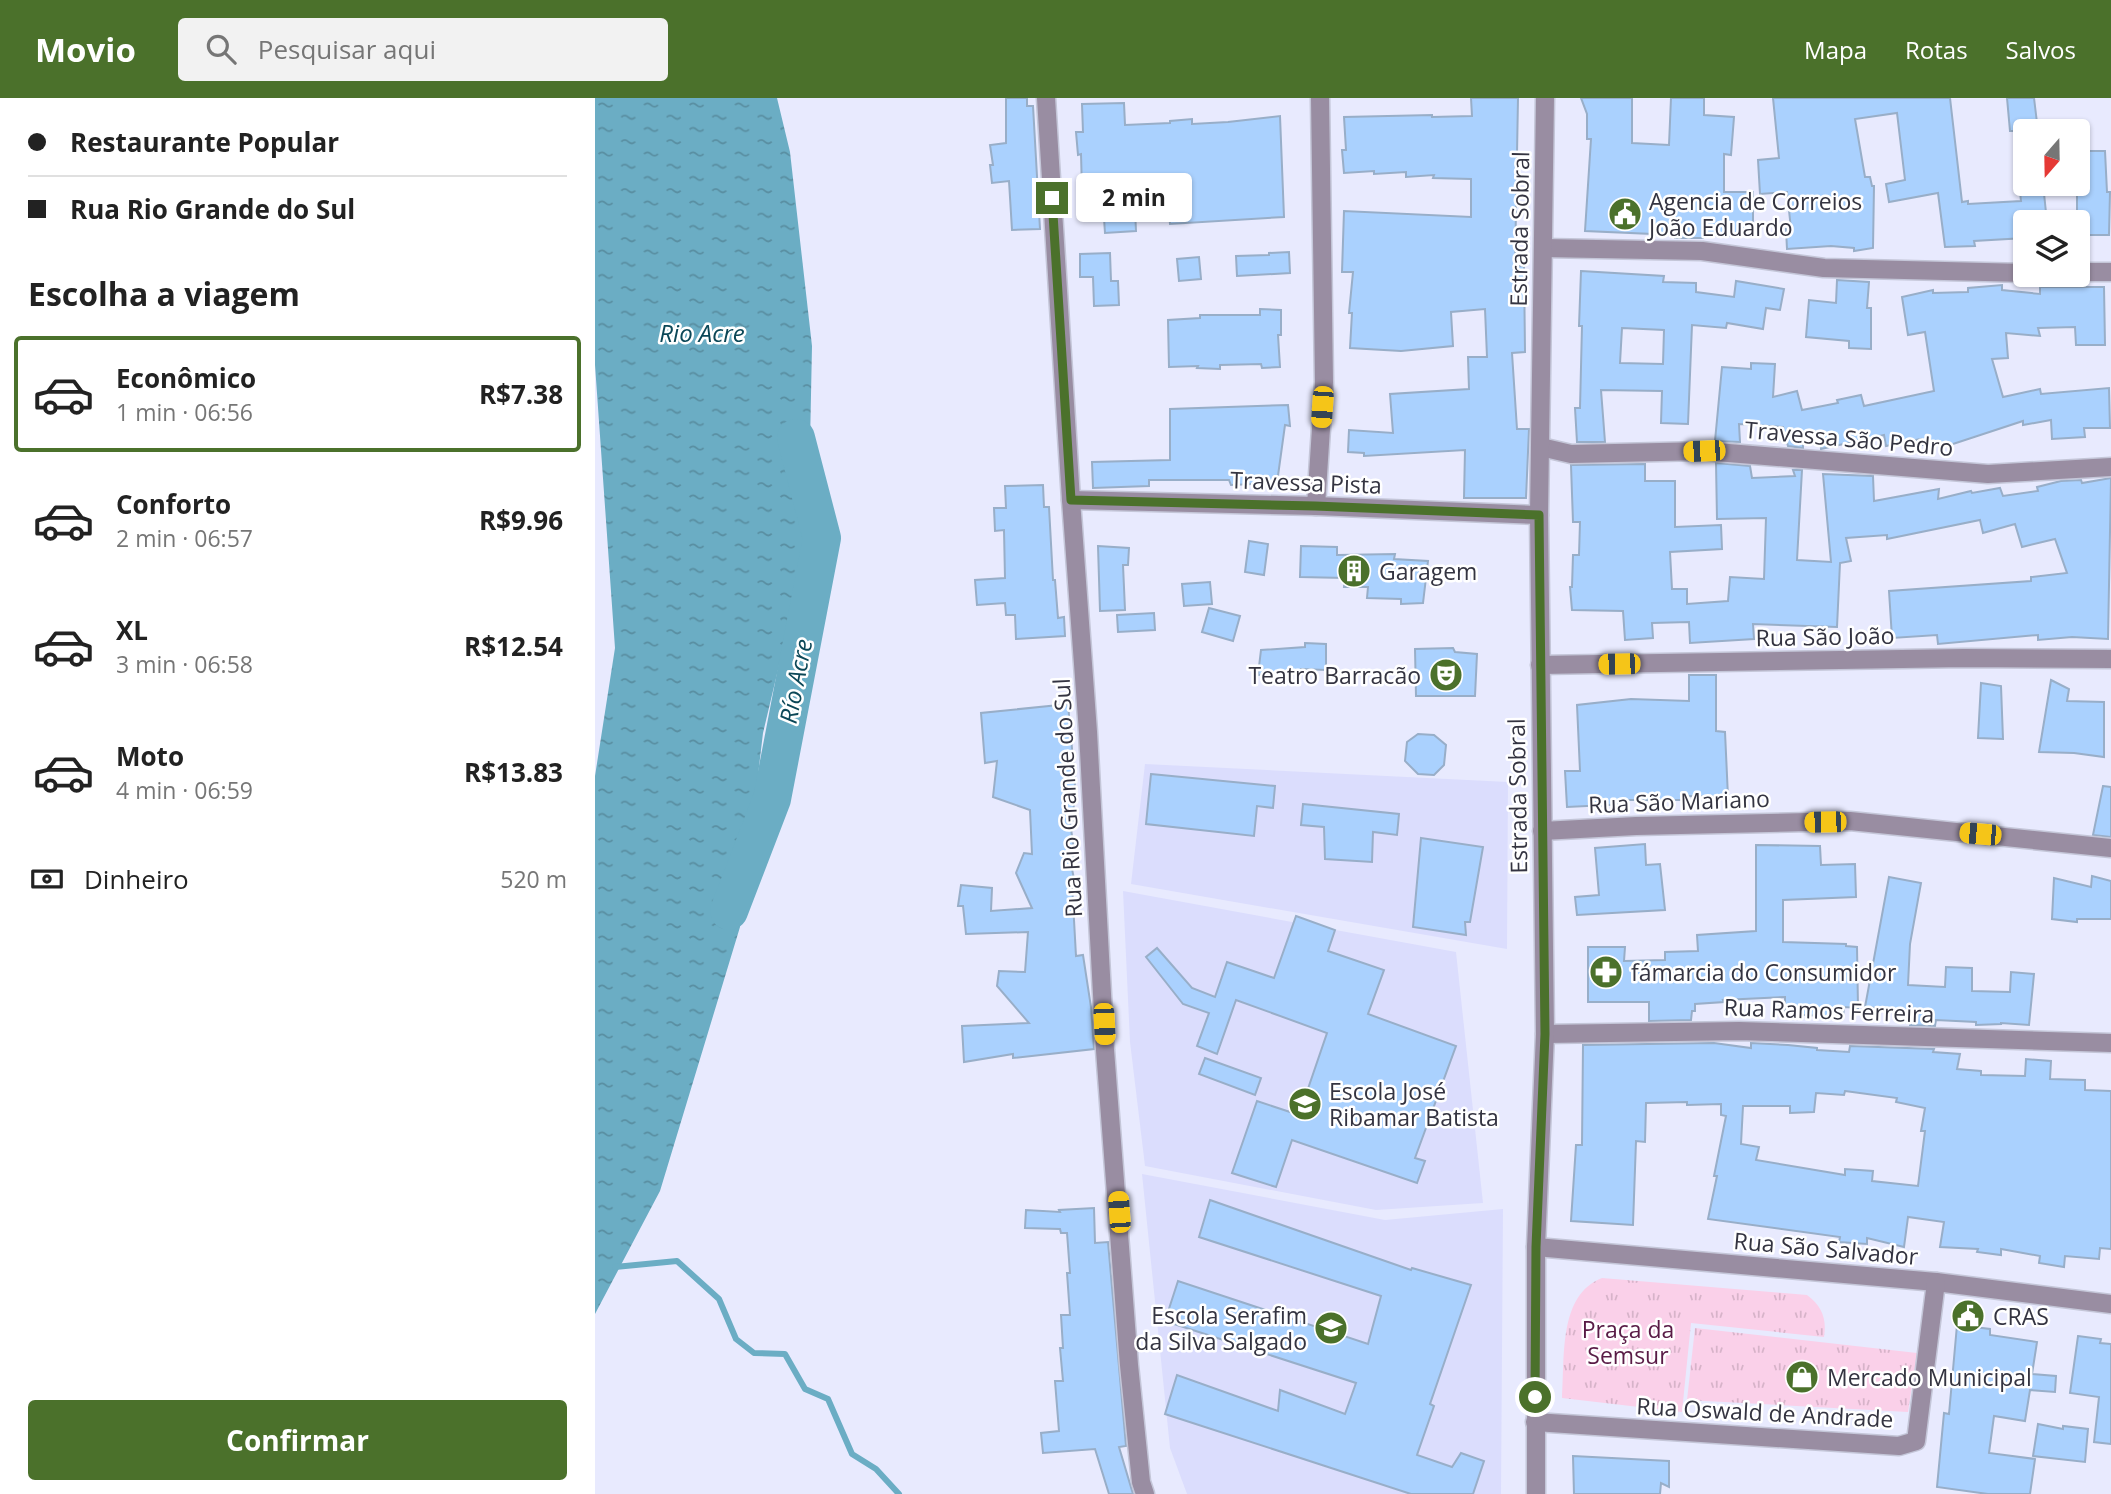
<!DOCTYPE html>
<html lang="pt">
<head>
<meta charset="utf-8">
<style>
  :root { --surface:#fff; --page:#f2f2f2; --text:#222; --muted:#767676; --line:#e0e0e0; --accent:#4b712b }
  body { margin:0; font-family:"Open Sans",sans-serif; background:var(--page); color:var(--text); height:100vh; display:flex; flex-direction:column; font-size:26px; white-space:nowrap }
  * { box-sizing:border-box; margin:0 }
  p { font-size:23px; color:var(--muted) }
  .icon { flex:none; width:38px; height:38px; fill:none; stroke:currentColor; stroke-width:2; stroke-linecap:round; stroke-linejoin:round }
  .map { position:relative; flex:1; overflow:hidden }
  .sheet { display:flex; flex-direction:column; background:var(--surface); width:595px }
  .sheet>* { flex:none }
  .top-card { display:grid; align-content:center; height:154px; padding:0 28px; background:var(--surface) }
  .needle { width:46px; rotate:200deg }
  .buttons { position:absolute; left:1418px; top:21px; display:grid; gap:14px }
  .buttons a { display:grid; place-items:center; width:77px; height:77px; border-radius:7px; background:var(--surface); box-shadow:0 2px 5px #0004; font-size:35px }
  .end { position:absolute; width:32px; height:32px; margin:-16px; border:9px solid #4b712b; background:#fff; box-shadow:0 0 0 4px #fff }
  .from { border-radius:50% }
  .bubble { position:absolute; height:49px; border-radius:7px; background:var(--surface); box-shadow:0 2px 5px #0004; font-size:23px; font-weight:700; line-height:49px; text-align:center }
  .car { position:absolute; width:21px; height:42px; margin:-21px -10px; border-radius:9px; box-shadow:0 0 5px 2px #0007; background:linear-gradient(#f5c518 24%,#345 0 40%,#f5c518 0 76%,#345 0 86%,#f5c518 0) }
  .top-card b { display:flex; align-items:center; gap:24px; height:66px; font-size:26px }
  .top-card b+b { border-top:2px solid var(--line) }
  .top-card i { width:18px; height:18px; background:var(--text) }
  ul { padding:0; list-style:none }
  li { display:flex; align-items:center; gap:21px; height:116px; margin:0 14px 10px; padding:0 14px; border:4px solid transparent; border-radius:7px }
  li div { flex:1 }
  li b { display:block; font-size:26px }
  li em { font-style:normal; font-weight:700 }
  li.on { border-color:var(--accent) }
  li>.icon { width:63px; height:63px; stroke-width:1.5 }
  h2 { padding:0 28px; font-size:32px; line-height:84px }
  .pay { display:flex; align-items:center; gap:18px; height:77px; padding:0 28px; font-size:26px }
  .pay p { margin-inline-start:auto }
  .primary-button { display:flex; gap:14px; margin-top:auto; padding:14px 28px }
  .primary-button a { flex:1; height:80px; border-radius:7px; background:var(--accent); color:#fff; font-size:28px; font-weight:700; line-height:80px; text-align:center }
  header { display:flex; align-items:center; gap:42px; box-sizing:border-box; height:98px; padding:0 35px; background:var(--accent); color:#fff }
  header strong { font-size:33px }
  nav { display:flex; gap:38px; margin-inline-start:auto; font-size:24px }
  .search { width:490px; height:63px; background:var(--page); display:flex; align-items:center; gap:18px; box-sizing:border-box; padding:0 24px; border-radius:7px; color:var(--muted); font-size:26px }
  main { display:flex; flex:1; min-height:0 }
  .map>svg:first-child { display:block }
  .built { fill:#dbddfd }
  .park { fill:url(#park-tufts) }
  .water { fill:url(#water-ripples) }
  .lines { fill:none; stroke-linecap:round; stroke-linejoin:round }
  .stream { stroke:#6badc4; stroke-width:6 }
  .river { stroke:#6badc4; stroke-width:38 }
  .building { fill:#aad1fe; stroke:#98aec8; stroke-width:2; fill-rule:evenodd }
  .minor-casing { stroke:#c4c6d8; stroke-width:21 }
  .minor { stroke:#998da2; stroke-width:18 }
  .route { stroke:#4b712b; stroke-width:9 }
  .labels { text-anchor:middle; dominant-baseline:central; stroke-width:5; stroke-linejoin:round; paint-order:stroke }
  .poi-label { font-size:23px; fill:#343441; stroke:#fff; text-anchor:start }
  .street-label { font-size:23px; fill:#343441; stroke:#fff }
  .park-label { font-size:23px; fill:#591b46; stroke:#fff }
  .water-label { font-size:24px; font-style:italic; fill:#0b4757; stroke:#fff }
</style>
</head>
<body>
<header>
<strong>Movio</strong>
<div class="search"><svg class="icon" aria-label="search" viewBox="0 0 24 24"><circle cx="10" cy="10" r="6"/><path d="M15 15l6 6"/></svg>Pesquisar aqui</div>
<nav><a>Mapa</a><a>Rotas</a><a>Salvos</a></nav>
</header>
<main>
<section class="sheet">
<div class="top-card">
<b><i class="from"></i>Restaurante Popular</b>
<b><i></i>Rua Rio Grande do Sul</b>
</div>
<h2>Escolha a viagem</h2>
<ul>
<li class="on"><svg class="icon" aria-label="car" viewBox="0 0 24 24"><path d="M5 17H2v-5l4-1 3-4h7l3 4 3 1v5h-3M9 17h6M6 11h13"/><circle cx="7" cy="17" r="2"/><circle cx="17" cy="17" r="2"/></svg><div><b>Econômico</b><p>1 min · 06:56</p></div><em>R$7.38</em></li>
<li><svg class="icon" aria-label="car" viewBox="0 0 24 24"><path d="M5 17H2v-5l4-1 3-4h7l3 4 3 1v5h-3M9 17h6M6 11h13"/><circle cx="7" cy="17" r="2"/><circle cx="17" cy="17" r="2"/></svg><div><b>Conforto</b><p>2 min · 06:57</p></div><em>R$9.96</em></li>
<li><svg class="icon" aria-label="car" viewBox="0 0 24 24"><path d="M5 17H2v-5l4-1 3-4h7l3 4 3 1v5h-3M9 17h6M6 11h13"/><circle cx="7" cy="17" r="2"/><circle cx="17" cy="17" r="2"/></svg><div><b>XL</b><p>3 min · 06:58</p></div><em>R$12.54</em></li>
<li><svg class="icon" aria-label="car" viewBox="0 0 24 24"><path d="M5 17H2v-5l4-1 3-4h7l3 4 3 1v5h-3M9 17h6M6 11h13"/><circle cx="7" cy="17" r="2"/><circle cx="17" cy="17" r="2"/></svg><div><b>Moto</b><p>4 min · 06:59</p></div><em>R$13.83</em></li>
</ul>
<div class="pay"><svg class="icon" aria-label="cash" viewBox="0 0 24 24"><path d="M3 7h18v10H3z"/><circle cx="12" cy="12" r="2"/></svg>Dinheiro<p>520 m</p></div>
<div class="primary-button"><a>Confirmar</a></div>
</section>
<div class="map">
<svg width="1516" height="1396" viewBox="0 0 1516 1396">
  <defs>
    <pattern id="park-tufts" width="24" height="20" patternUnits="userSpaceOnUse" patternTransform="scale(1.75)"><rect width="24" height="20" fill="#fad0e9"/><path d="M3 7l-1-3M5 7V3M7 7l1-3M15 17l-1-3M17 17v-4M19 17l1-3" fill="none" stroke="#d7b3c9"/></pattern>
    <pattern id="water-ripples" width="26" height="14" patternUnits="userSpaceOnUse" patternTransform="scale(1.75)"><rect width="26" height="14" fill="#6badc4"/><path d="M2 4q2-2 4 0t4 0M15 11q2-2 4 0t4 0" fill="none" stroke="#598ea1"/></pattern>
  </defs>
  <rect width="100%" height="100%" fill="#e8eafe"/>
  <g class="built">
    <path d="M550,666L913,684L912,851L536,786Z"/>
    <path d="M528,793L861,854L888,1105L781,1112L550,1068L535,944Z"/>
    <path d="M547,1076L790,1122L908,1111L906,1396H592L575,1350Z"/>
  </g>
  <g class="park">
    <path d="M1007,1180L1212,1197C1227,1208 1232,1221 1229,1239L1096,1225L1087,1314L967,1300C970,1260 963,1197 1007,1180Z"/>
    <path d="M1100,1230L1322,1255L1313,1314L1092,1302Z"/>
  </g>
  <path class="water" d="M0,0H182L195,54L217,248L213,445L168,635L145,829L65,1093L0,1216V678L20,550L0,267Z"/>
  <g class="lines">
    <path class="stream" d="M20,1169L82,1163L124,1201L141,1241L159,1255L190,1256L210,1291L233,1301L257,1356L281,1371L304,1396"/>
    <path class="river" d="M134,813L177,701L227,440L201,340"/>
  </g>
  <g class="building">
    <path d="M411,0H432V8H438L445,131L417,132L414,83L397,85L395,67H398L395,47L411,45Z"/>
    <path d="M876,0H923L920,168H929L930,254L917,255L922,331H934L931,400H869L870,352L769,358V355L753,354L754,332L798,335L795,296L874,291L873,259H892L890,211L856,214L858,248L806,253L755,250L757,215H754L758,174H747L749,113L876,119V81L838,80L839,77L811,79V74L779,76V73L749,75L747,52H751L749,19L837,17V19L877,18Z"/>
    <path d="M986,0H1037V45L1074,47L1076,0H1109V17L1139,19L1136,57L1129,56V94H1158V138L1108,137V140H1080V137L990,133L996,41H992V16Z"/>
    <path d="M1178,0H1355L1367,104L1373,103V106L1426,103L1424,86H1448L1452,124H1430V140L1379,143L1380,148L1350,149L1343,95L1294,104L1291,86L1310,82L1302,15L1260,21L1270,79H1275L1277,88H1279L1278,150L1259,153V150L1236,148L1192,151L1191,131H1196L1192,94L1165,96L1163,62L1184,60Z"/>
    <path d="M1412,0H1439L1443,33H1415Z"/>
    <path d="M529,5L530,27L575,25V23L597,21V26L633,24L685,18L689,119L575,126L572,89L539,90L541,133L510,135L507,91L487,92L486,56L483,57L481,34H488L487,6Z"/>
    <path d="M1482,53H1510L1512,94H1515L1514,137H1482Z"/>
    <path d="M694,154L695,175L642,178L641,158L674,157V155Z"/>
    <path d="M515,155L516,183H523L524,207L499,208L498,179H485V156Z"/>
    <path d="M604,159L606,181L584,183L582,161Z"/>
    <path d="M986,173L1069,178L1068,184L1101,185V194L1139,199L1141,183L1189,191L1185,212L1171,210L1168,231L1132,225L1131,230L1097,227L1093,326L1066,325L1067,293L1006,292L1010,344H982L980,310H985L987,228H984ZM1027,230L1069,232L1068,266L1025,265Z"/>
    <path d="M1242,182L1274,184L1272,210H1276V251L1254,250V243L1211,239L1214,202L1241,205Z"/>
    <path d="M1407,187V192L1445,196V189H1509L1510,247H1481L1480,229L1443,230L1445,238L1411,235L1413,260L1397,261L1408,299L1445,291L1446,296L1514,290L1515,330H1489L1490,339L1457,341L1456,322L1428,327V323L1358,346L1328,347L1326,341L1291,348L1289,337L1226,351L1225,335H1208V350L1193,348L1188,329L1144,326L1145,344L1120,343L1127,269L1156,271V265L1180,266L1178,299L1202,293L1207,312L1243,305L1242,302L1266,297L1269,308L1339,293L1330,234L1313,237L1307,199L1338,192V195L1373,194V190Z"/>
    <path d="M665,211L686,212V237H683L685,269L667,270L666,266L625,267V271L602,270L603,268L574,269L573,222L605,220V217H665Z"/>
    <path d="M693,307L695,328L690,327L682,385L636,387L634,382H554V388L498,390L497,364L575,362V311Z"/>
    <path d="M1121,365L1155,368L1157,380L1200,378L1198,372H1207L1202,462L1236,464L1228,376L1278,378L1279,403L1344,391L1343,401L1376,393L1377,395L1405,390L1408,398L1443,393L1442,389L1466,383L1486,382L1487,385L1516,380L1513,541L1477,539L1443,542V537L1343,546L1342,537L1297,540L1294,493L1436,483V479L1472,475L1460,441L1427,449L1420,426L1388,435L1385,422L1292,441V437L1251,440L1256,463L1245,465L1242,529L1158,526L1159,541L1095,545L1094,524L1057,525L1058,540L1030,542L1028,513L977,512L975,489H977L978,457H984L985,424H978L976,367L1050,366V383H1080V429L1126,427L1127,451L1075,454L1077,491H1092V506L1133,503L1135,479L1169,481L1171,420L1122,421Z"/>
    <path d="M448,387L449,409H454L458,482H460L463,520L469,519L470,538L421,541L420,517H411L410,505L382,507L380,482L410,480L409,432L400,433L399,410H411L410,388Z"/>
    <path d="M654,443L673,446L669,477L650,474Z"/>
    <path d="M503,448L534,450L533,467H528L530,512L505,513Z"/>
    <path d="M706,448L742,449V457L800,456L799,461L833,463L828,505L806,506V501L772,500L773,489H749L750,480L705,479Z"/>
    <path d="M615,484L617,506L589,508L587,486Z"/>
    <path d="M614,510L645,518L638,543L607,534Z"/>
    <path d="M559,515L560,532L523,534L522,517Z"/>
    <path d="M710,545L731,546V572L706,571V575L663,577L666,552L710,549Z"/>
    <path d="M858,550L860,554L882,556L880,598H821L820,551Z"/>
    <path d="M1094,577H1121V633L1130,634L1133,699L1091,698V702H1033V706L972,709L970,673H985L982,607L1036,601L1094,603Z"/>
    <path d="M1456,582L1474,591L1472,603L1509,604V659L1479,655L1444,654Z"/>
    <path d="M1386,585L1406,588L1408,641L1383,640Z"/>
    <path d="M473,606L480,684L478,723H475L479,753L477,771L480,786H477L481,858L488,857L496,909L499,951L418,960V956L369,964L367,928L434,925L402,888L404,873L430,874L433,834L371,836L368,808H363L366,787L397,790L396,813L437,810L421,775L429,755L437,756L435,712L398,699L402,663L390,665L386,615Z"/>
    <path d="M823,636L839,637L851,647L849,667L839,677L823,676L810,663L812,644Z"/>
    <path d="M556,676L680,688L678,710L662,708L659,738L551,726Z"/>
    <path d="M1508,688L1516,689V739L1498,737Z"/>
    <path d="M708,706L804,716L802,737L778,734L777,764L730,761L729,729L706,727Z"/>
    <path d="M826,740L888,749L875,824H870L871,837L818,829Z"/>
    <path d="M1050,746L1051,767L1065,766L1070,812L982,817L980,799L1004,797L1000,750Z"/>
    <path d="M1161,747L1225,748L1226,767L1260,766L1261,799L1188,802V844L1251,846V848L1262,849L1263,910L1249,909L1248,919L1190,916V899L1128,902L1129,904L1100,906V913H1097L1096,922L1054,923V904H993V849H1030L1029,863L1070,862V854L1103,853L1102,837L1161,833Z"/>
    <path d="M1497,778L1516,783V821H1482V824L1457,821L1459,780L1496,789Z"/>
    <path d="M1294,779L1326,785L1315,846L1313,887L1350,889L1351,869L1377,870V893L1415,894L1416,874L1439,876L1434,927L1406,925V926L1381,927V924L1341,922L1340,928L1315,927V913L1270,909Z"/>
    <path d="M701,818L740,832L733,853L789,872L773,916L861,948L820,1060L830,1063L822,1085L697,1042L681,1089L637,1075L662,1003L704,1017L732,935L641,902L622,956L602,948L614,915L588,906L551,859L562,850L597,890L620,899L632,864L679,880Z"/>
    <path d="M1119,945L1156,950V945L1193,947L1222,950V952L1254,954L1255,948L1339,951L1338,954L1365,956L1362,971L1386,973V977L1430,978L1431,961L1456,963L1455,981L1490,982V992L1516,993V1151L1505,1150L1504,1161L1470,1158L1469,1169L1444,1165L1445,1158L1406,1151V1157L1382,1154L1383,1151L1345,1149L1349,1124L1313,1119L1309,1149L1272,1140V1146L1244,1144L1245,1139L1113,1121L1122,1078H1119L1131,1018L1126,1017V1006L1092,1007V1004L1051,1005L1050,1044L1041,1043L1038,1127L976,1123L981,1047H987L988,947ZM1250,993L1302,1000L1301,1004L1330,1010L1326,1033H1330L1323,1088L1277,1083L1278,1073L1250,1071V1077L1161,1062L1164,1049L1146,1046L1148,1008H1195V1015L1219,1014L1221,995L1249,997Z"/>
    <path d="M610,960L666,980L660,997L604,976Z"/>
    <path d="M615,1102L816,1172L817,1170L876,1187L835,1306L839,1308L822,1357L857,1369L866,1355L889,1363L878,1396H816L570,1316L582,1277L683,1313L685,1292L750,1316L761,1285L570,1223L583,1183L773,1246L786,1198L604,1139Z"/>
    <path d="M499,1110L500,1145L513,1144L531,1348L524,1349L538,1396H514L500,1351L448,1355L446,1335L464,1333L460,1283H468L465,1250H468L466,1217H475L472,1175H475L472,1135H466L465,1131L430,1130L431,1112L465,1114L464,1112Z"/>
    <path d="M1362,1227L1395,1231V1237L1442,1244L1437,1276L1461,1278L1460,1294L1435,1292L1430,1323L1399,1318L1394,1355L1440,1361L1435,1396H1393L1342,1389L1349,1315L1354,1316Z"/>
    <path d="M1483,1238L1506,1241L1505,1245L1516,1246V1346L1499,1344L1504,1299L1475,1295Z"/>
    <path d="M1443,1326L1468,1331V1328L1493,1331L1490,1364L1438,1358Z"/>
    <path d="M978,1358L1074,1363V1389L1066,1385L1065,1396H979Z"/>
  </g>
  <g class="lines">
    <defs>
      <g id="minor">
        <path d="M451,0L476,402L493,634L510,952L534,1267L546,1384L550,1396"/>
        <path d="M949,150L1107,153L1229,170L1430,175"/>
        <path d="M1482,174H1516"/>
        <path d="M946,349L976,356L1109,353L1393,376L1516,369"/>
        <path d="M476,402L721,408L944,417"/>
        <path d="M721,408L729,284L725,0"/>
        <path d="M945,567L1369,560L1516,561"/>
        <path d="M947,733L1041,728L1255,723L1516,750"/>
        <path d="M950,936L1144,933L1516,945"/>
        <path d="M941,1149L1341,1184L1516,1206"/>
        <path d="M940,1324L1304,1348L1321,1343L1341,1184"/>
        <path d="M941,1396V1149L950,936L944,417L950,0"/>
      </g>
    </defs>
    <use href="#minor" class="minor-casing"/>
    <use href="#minor" class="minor"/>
  </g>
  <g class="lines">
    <path class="route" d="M457,100L476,402L720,408L944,417L950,936L941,1149L940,1299"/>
  </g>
  <defs>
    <symbol id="civic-disc" viewBox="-11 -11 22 22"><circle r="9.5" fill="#4b712b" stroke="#fff"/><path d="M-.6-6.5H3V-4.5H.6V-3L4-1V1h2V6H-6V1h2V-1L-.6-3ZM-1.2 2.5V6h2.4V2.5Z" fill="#fff"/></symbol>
    <symbol id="building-disc" viewBox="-11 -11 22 22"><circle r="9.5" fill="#4b712b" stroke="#fff"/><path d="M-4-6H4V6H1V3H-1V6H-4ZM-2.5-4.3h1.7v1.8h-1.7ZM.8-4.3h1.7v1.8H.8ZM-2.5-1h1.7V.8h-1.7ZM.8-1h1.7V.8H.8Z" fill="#fff"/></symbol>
    <symbol id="theatre-disc" viewBox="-11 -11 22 22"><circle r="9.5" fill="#4b712b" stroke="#fff"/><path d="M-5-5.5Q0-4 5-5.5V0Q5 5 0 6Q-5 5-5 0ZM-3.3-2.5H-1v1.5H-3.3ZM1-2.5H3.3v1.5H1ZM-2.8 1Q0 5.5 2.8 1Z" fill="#fff"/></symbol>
    <symbol id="pharmacy-disc" viewBox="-11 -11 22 22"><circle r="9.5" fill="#4b712b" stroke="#fff"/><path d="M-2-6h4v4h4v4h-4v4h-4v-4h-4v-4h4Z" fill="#fff"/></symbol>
    <symbol id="school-disc" viewBox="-11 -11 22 22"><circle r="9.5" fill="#4b712b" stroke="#fff"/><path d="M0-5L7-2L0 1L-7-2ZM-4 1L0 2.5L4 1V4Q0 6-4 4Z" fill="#fff"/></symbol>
    <symbol id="shop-disc" viewBox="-11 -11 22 22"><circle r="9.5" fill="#4b712b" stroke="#fff"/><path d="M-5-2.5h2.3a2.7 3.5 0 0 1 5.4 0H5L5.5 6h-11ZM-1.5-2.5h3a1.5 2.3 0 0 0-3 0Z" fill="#fff"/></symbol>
  </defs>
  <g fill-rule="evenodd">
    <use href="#civic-disc" x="1011" y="97" width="38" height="38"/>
    <use href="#building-disc" x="740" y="454" width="38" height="38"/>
    <use href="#theatre-disc" x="832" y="558" width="38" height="38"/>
    <use href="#pharmacy-disc" x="992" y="855" width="38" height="38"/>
    <use href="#school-disc" x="691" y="987" width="38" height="38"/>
    <use href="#civic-disc" x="1354" y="1199" width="38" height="38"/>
    <use href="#school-disc" x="717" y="1211" width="38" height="38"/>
    <use href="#shop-disc" x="1188" y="1260" width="38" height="38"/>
  </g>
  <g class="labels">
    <g class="poi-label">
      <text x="1054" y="103">Agencia de Correios<tspan x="1054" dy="26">João Eduardo</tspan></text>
      <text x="784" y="473">Garagem</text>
      <text x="826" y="577" text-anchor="end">Teatro Barracão</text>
      <text x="1036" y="874">fámarcia do Consumidor</text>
      <text x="734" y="993">Escola José<tspan x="734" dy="26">Ribamar Batista</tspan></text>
      <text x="712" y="1217" text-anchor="end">Escola Serafim<tspan x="712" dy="26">da Silva Salgado</tspan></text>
      <text x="1398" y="1218">CRAS</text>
      <text x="1232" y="1279">Mercado Municipal</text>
    </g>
    <g class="street-label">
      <text transform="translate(924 131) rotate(-89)">Estrada Sobral</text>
      <text transform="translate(1254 340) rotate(5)">Travessa São Pedro</text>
      <text transform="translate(711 384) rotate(2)">Travessa Pista</text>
      <text transform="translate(1230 538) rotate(-1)">Rua São João</text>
      <text transform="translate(922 698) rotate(-91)">Estrada Sobral</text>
      <text transform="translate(472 700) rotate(-93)">Rua Rio Grande do Sul</text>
      <text transform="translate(1084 703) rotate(-2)">Rua São Mariano</text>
      <text transform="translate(1234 912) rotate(2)">Rua Ramos Ferreira</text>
      <text transform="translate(1231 1150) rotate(5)">Rua São Salvador</text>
      <text transform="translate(1170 1314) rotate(3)">Rua Oswald de Andrade</text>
    </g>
    <g class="park-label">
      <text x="1033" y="1231">Praça da<tspan x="1033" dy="26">Semsur</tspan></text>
    </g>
    <g class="water-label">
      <text x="107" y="234">Rio Acre</text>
      <text transform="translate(200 583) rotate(-79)">Río Acre</text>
    </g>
  </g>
</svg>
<div class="buttons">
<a><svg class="needle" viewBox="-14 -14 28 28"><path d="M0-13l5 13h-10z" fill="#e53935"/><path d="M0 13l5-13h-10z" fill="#767676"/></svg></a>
<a><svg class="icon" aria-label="layers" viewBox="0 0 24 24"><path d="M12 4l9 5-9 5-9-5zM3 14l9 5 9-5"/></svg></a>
</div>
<i class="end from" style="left:940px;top:1299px"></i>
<i class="end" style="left:457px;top:100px"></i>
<div class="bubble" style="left:481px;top:75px;width:116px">2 min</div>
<i class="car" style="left:727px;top:309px;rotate:184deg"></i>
<i class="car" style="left:1109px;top:353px;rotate:268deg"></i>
<i class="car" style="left:1024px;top:566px;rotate:269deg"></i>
<i class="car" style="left:1230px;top:724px;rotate:269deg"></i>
<i class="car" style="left:1385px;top:736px;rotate:275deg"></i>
<i class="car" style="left:509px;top:926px;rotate:177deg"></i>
<i class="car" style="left:524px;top:1114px;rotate:356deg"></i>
</div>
</main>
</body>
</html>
